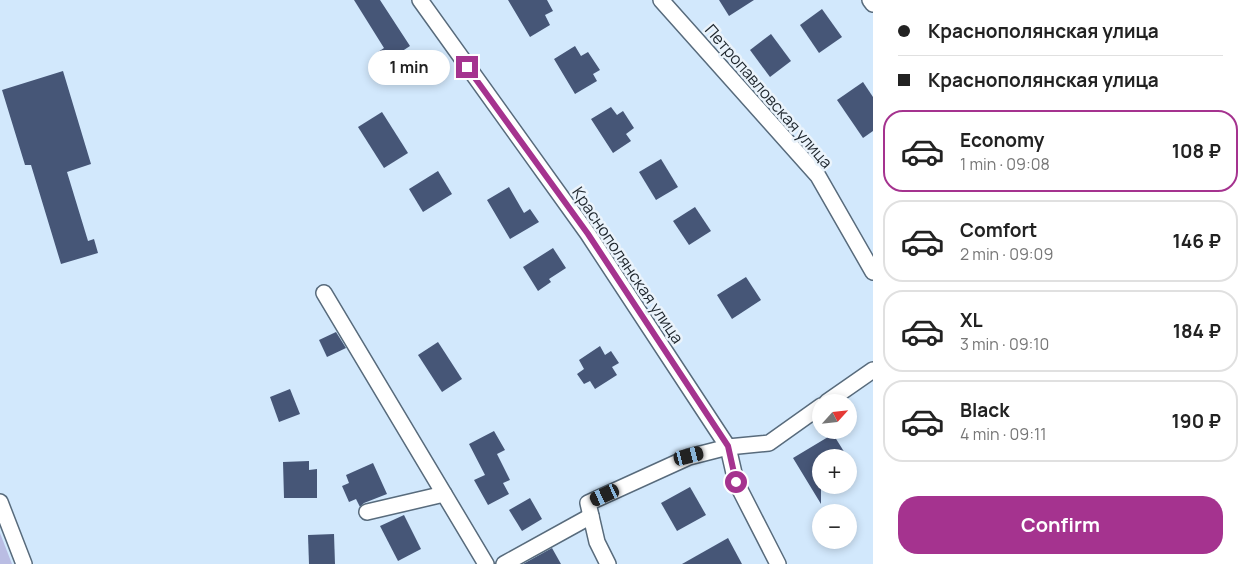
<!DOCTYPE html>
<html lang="en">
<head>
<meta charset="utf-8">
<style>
  :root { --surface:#fff; --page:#f2f2f2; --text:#222; --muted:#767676; --line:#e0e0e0; --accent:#a5338f }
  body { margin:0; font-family:Manrope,sans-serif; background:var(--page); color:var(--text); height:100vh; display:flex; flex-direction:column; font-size:19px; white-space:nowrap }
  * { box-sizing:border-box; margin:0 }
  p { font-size:16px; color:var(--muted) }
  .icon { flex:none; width:28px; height:28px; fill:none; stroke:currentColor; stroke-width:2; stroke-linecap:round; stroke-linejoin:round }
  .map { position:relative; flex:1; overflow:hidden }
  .panel { display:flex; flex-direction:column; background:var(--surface); width:375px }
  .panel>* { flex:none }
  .hud { display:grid; align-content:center; height:110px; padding:0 25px; background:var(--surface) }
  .needle { width:32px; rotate:63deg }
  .tools { position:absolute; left:812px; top:394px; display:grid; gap:10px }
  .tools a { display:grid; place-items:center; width:45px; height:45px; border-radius:50%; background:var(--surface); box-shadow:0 2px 8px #0003; font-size:25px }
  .end { position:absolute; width:22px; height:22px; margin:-11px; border:6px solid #a5338f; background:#fff; box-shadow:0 0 0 2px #fff }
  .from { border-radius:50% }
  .bubble { position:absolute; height:35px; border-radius:18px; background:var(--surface); box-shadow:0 2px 8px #0003; font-size:16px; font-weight:700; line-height:35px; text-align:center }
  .car { position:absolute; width:15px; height:30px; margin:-15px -8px; border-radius:6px; box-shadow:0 0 4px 1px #0007; background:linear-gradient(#222 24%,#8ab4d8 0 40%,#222 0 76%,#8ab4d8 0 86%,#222 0) }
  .hud b { display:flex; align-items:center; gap:18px; height:48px; font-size:19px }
  .hud b+b { border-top:1px solid var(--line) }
  .hud i { width:12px; height:12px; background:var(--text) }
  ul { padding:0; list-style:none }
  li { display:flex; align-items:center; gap:15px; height:82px; margin:0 10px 8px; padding:0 15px; border:2px solid var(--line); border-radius:20px }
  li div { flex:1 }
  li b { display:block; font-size:19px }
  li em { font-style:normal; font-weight:700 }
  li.active { border-color:var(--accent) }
  li>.icon { width:45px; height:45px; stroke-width:1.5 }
  .cta { display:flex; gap:10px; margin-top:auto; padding:10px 25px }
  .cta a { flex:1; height:58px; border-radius:20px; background:var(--accent); color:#fff; font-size:20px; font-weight:700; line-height:58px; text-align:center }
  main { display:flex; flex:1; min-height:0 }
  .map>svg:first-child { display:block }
  .green { fill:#babde3 }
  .building { fill:#465677 }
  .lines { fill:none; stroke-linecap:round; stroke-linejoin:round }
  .minor-casing { stroke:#586b7c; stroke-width:18 }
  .minor { stroke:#fff; stroke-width:15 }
  .route { stroke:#a5338f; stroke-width:6 }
  .labels { text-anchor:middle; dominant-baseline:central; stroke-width:5; stroke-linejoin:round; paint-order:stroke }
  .street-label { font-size:16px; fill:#1c242b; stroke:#eaf3fb }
</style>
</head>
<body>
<main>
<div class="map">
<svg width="873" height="564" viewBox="0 0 873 564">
  <rect width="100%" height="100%" fill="#d2e8fc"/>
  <path class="green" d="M0,533L12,564H0Z"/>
  <g class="building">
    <path d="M354,0H380L410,46L381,65L375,54L384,48Z"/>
    <path d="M508,0H547L553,11L545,15L550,25L530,37Z"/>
    <path d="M719,0H754L729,16Z"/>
    <path d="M822,9L842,37L819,53L800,25Z"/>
    <path d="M771,34L791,61L770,77L750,50Z"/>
    <path d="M575,46L581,56L588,52L600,70L593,74L597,81L575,94L554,59Z"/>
    <path d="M63,71L91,164L67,172L88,241L94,239L98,253L61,264L31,165H25L2,90Z"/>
    <path d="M863,82L873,97V131L863,138L837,100Z"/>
    <path d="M611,107L617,115L623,111L634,128L626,134L631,141L613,153L591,119Z"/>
    <path d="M382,112L408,153L384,168L358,127Z"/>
    <path d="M661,159L678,187L656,200L639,172Z"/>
    <path d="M438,171L452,194L423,212L409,189Z"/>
    <path d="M509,187L524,213L530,209L539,222L510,239L487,200Z"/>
    <path d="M695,207L711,231L689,245L673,221Z"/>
    <path d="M553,248L566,268L549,279L551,282L538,291L523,267Z"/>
    <path d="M746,277L761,300L732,319L717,295Z"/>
    <path d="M336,332L346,348L327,357L319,340Z"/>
    <path d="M438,342L462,379L442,392L418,355Z"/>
    <path d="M600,346L605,355L611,351L619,363L612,367L617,375L595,389L590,381L584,384L577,374L584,369L579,360Z"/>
    <path d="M290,389L300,414L279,422L270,397Z"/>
    <path d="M494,431L505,450L497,454L510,480L503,483L509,494L488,505L474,480L485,475L469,444Z"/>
    <path d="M833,434L848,458H821V504L793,458Z"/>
    <path d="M309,461V470L317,469V498H284L283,462Z"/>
    <path d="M373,463L387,494L364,503L360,507L356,499L349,502L342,486L349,483L346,475Z"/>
    <path d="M690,487L706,515L677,531L661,503Z"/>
    <path d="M530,498L542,519L522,531L509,510Z"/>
    <path d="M404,515L421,549L398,561L380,526Z"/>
    <path d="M334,534L335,564H309L308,535Z"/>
    <path d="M728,538L742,564H682Z"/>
    <path d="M552,548L561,564H523Z"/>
  </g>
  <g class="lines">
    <defs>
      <g id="minor">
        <path d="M420,0L588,234L728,447L736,482L778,564"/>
        <path d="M661,0L818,176L873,272"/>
        <path d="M870,0L873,4"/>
        <path d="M324,293L486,564"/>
        <path d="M827,402L873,370"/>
        <path d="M0,502L24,564"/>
        <path d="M367,512L444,494"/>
        <path d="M504,564L591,516"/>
        <path d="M608,564L597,542L588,503L689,457L728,447L769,443L821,406"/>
      </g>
    </defs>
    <use href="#minor" class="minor-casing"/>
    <use href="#minor" class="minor"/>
  </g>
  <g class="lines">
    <path class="route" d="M467,67L588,234L728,446L736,482"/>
  </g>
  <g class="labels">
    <g class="street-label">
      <text transform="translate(769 96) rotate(49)">Петропавловская улица</text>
      <text transform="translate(628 265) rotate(56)">Краснополянская улица</text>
    </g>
  </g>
</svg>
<div class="tools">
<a><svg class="needle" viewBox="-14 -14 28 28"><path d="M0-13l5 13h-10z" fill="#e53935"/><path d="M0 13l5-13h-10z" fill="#767676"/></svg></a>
<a>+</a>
<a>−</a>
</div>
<i class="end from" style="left:736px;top:482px"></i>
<i class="end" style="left:467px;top:67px"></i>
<div class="bubble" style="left:368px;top:50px;width:82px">1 min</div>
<i class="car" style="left:689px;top:456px;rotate:76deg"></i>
<i class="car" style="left:605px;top:495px;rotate:245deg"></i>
</div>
<section class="panel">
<div class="hud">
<b><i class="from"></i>Краснополянская улица</b>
<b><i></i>Краснополянская улица</b>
</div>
<ul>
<li class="active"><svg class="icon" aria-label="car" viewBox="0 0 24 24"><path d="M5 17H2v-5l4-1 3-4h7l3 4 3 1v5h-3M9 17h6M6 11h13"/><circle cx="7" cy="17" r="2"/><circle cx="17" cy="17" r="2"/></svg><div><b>Economy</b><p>1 min · 09:08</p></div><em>108 ₽</em></li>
<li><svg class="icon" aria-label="car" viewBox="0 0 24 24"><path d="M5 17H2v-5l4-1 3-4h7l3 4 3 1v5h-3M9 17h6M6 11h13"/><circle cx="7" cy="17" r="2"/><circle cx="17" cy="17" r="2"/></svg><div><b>Comfort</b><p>2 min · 09:09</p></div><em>146 ₽</em></li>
<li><svg class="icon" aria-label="car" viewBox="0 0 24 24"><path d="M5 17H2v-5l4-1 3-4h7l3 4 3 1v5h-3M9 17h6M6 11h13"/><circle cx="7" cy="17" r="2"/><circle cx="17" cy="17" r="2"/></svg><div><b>XL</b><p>3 min · 09:10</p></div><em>184 ₽</em></li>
<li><svg class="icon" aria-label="car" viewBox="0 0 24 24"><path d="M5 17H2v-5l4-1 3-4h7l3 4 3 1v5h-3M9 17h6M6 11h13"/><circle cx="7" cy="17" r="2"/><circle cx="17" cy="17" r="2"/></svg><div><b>Black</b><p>4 min · 09:11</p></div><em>190 ₽</em></li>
</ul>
<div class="cta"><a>Confirm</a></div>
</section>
</main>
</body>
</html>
